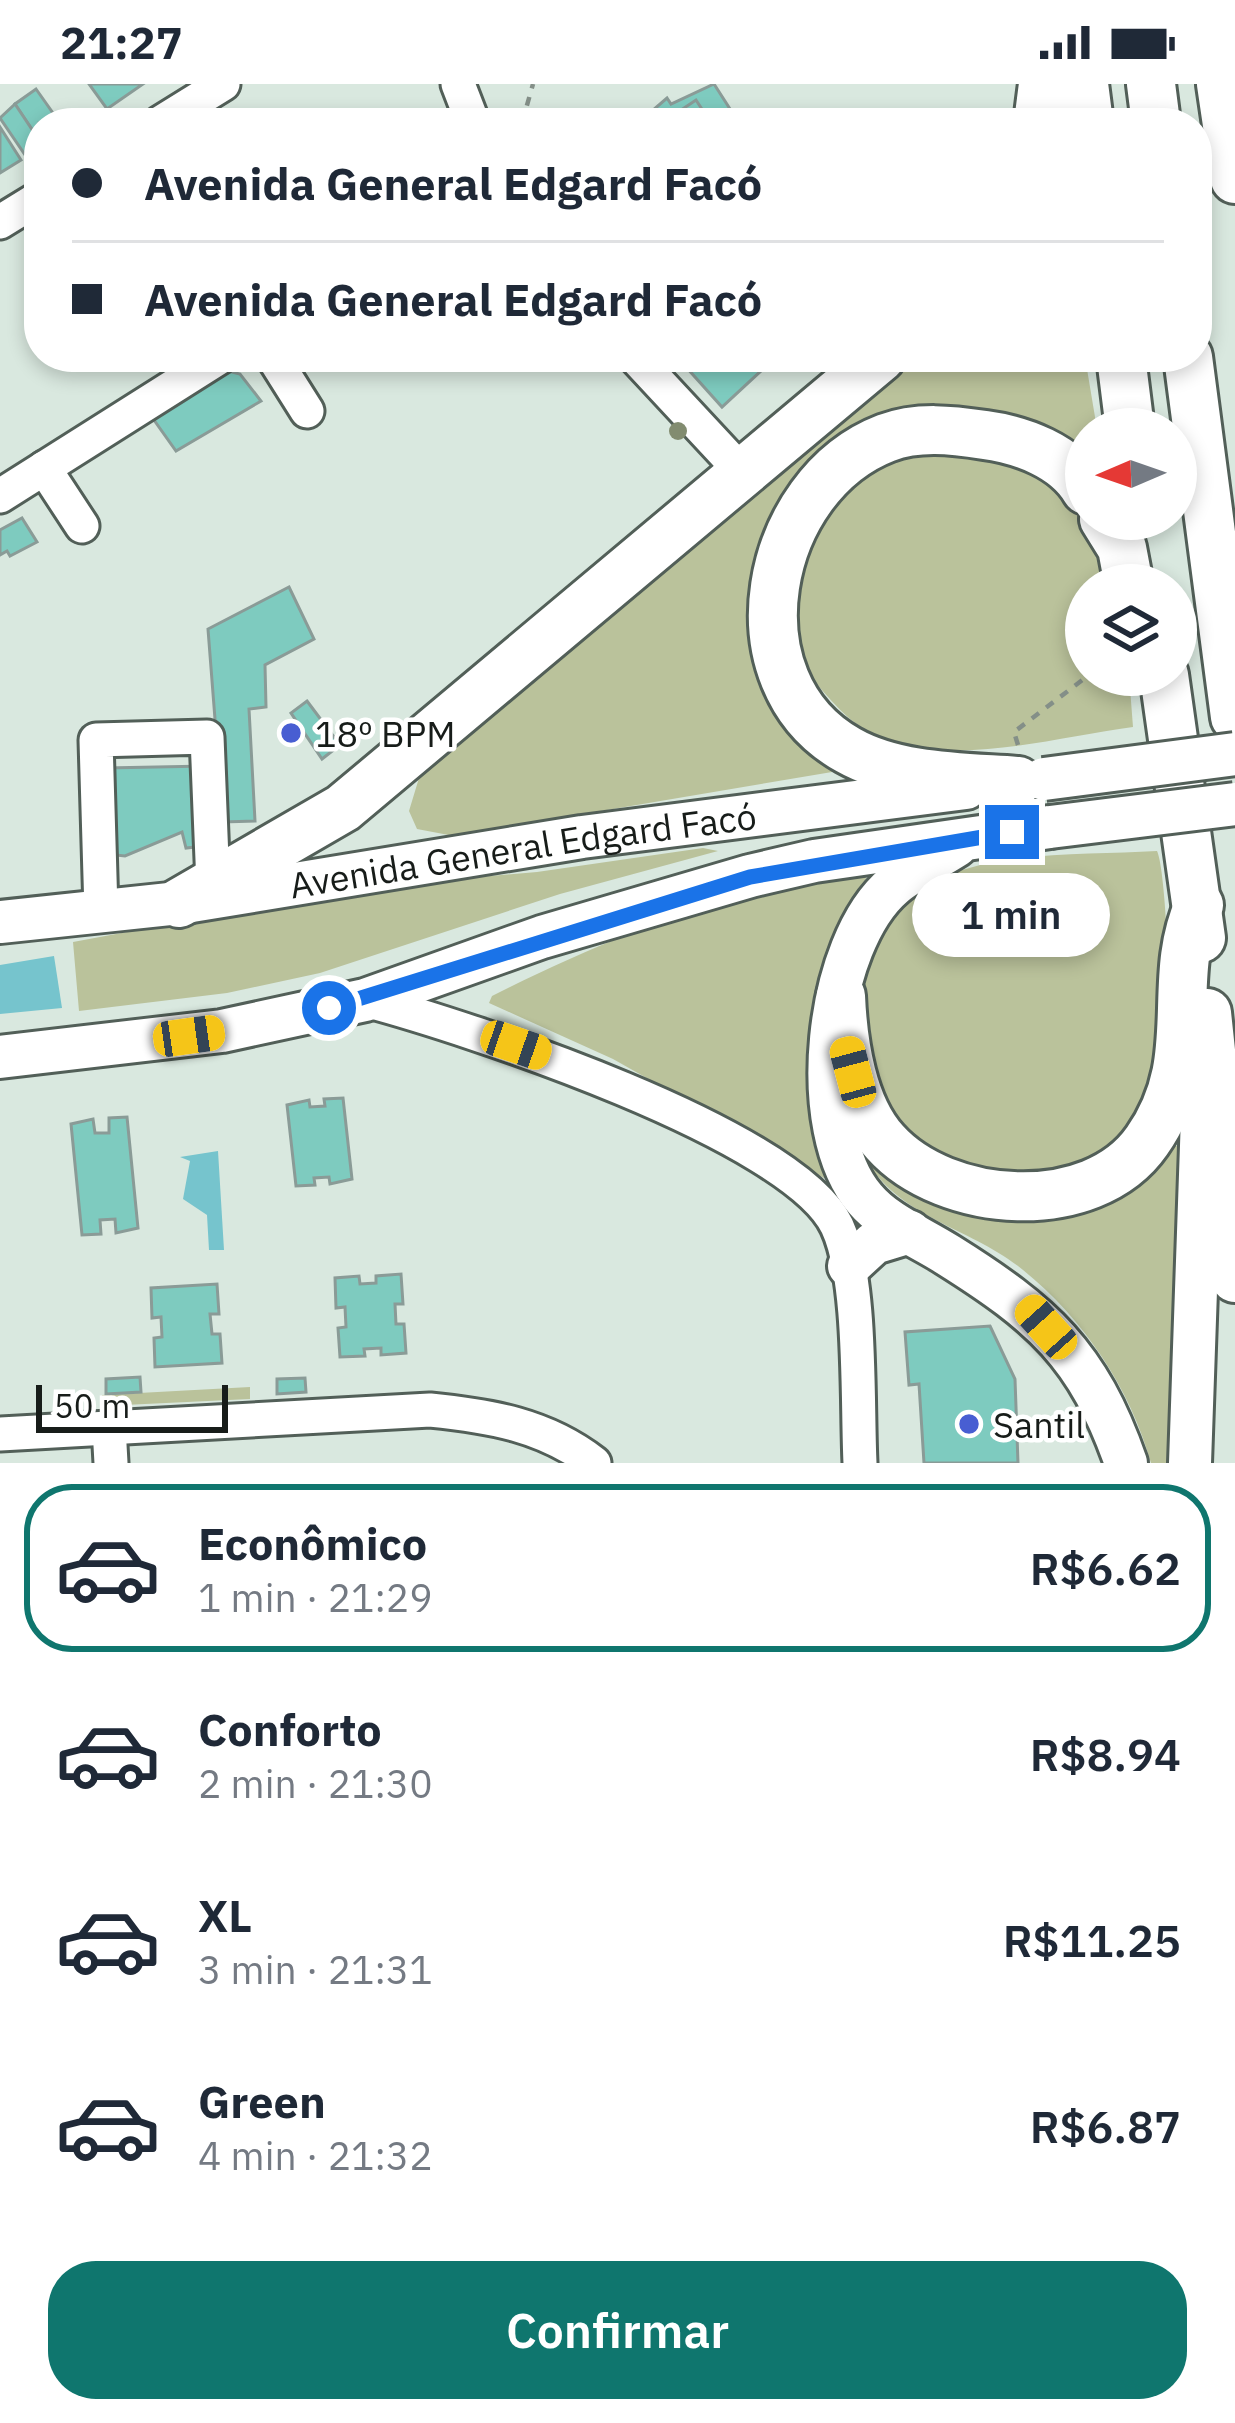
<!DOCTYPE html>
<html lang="pt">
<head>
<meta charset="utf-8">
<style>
  :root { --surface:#fff; --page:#f2f2f3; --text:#1f2937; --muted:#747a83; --line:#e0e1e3; --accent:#0f766e }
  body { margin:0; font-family:"IBM Plex Sans",sans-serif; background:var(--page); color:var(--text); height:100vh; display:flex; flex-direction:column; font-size:45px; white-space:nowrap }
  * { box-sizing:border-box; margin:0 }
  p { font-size:39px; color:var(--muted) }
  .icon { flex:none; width:66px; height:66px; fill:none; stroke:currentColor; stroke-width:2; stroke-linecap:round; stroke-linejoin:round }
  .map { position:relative; height:1379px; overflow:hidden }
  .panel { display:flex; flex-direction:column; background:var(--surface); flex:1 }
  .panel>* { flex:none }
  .top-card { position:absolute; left:24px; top:24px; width:1188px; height:264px; border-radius:48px; box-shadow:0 6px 18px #0003; display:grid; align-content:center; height:264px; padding:0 48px; background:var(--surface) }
  .needle { width:78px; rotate:268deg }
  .buttons { position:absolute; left:1065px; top:324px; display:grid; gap:24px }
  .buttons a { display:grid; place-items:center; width:132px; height:132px; border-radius:50%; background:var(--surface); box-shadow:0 6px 18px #0003; font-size:60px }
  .scale { position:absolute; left:36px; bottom:30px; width:192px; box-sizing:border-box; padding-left:12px; border:6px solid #171c19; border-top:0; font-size:33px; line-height:42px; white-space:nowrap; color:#171c19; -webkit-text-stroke:9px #fff; paint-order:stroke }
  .end { position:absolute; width:54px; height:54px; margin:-27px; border:15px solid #1a73e8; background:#fff; box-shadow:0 0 0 6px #fff }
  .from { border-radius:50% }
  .bubble { position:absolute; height:84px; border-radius:42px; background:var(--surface); box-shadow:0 6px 18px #0003; font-size:39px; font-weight:600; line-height:84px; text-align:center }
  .car { position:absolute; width:36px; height:72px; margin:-36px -18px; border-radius:15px; box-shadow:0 0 9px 3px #0007; background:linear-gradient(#f5c518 24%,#345 0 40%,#f5c518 0 76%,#345 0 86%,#f5c518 0) }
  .top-card b { display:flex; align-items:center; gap:42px; height:114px; font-size:45px }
  .top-card b+b { border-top:3px solid var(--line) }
  .top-card i { width:30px; height:30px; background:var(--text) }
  ul { padding:21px 0 0; list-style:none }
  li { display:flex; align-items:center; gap:36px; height:168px; margin:0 24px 18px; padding:0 24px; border:6px solid transparent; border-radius:48px }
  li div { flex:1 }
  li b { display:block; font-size:45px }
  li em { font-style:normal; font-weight:600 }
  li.active { border-color:var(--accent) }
  li>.icon { width:108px; height:108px; stroke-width:1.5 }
  .cta { display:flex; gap:24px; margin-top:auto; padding:24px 48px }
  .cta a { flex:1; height:138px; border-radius:48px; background:var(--accent); color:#fff; font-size:48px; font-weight:600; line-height:138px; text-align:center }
  .status { display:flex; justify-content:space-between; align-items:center; height:84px; padding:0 60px; background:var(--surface); direction:ltr }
  .status svg { height:33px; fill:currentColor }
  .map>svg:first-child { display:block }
  .green { fill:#bac29b }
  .water { fill:#76c4cd }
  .building { fill:#7ecbbf; stroke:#8a9b97; stroke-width:3 }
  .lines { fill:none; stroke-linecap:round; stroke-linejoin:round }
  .minor-casing { stroke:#525f58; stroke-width:39 }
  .major-casing { stroke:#525f58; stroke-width:48 }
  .highway-casing { stroke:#525f58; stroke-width:54 }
  .path { stroke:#848f88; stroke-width:4.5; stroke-dasharray:9 9; stroke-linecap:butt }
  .minor { stroke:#fff; stroke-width:33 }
  .major { stroke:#fff; stroke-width:42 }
  .highway { stroke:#fff; stroke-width:48 }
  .major-bridge-casing { stroke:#525f58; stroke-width:48; stroke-linecap:butt }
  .major-bridge { stroke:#fff; stroke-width:42 }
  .tree { fill:#828c70 }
  .route { stroke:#1a73e8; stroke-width:15 }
  .poi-dot { fill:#485ed2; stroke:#fff; stroke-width:4.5 }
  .labels { text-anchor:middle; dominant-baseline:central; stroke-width:9; stroke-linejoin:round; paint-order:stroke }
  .poi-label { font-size:36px; fill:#171c19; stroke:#fff; text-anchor:start }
  .street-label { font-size:36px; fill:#171c19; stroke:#fff }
</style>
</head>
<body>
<div class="status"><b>21:27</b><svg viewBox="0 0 49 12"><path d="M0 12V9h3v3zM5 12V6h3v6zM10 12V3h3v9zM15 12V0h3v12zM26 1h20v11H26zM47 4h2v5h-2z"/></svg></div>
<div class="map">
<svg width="1235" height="1379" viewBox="0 0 1235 1379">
  <rect width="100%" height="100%" fill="#d9e8df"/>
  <g class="green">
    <path d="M915,273H1085L1097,345H1086V379L910,335L761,473L838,687L454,752L417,745L409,727L419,694Z"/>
    <path d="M910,361L1027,378L1086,431L1118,501H1086V591H1129L1133,643C1056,653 960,682 886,655C857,645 841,628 821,605C765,542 796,436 861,387C875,376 894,369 910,361Z"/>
    <path d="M703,764L718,767L560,810L320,889L227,909L79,927L73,858L375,802L537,788Z"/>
    <path d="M1157,767C1166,786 1171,915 1167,939C1164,954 1158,969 1154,983C1150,996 1148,1014 1141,1027C1095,1105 961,1118 904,1047C875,1011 870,973 865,928C860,890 876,837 908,813C972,764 1080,772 1157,767Z"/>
    <path d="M868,790L824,880L818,933L833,1092L824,1094L613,975L489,919L492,912C609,853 736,802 868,790Z"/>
    <path d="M1164,1062H1188L1176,1379H1151C1130,1303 1081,1231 1018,1182C967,1143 904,1135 867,1078L871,1075L944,1123L1008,1135Z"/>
    <path d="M250,1303V1315L103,1322L102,1311Z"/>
  </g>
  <g class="water">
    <path d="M54,872L62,924L0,930V881Z"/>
    <path d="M218,1067L224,1166H209L207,1131L183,1115L190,1077L180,1073Z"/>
  </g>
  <g class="building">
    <path d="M89,0H143L107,25Z"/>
    <path d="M714,0L739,39H638L667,14L671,20Z"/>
    <path d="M36,5L60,39H39V56L15,20Z"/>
    <path d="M696,16L711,39H682L678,28Z"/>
    <path d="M15,20L39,56L36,87L0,34Z"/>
    <path d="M0,43L21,76L0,89Z"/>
    <path d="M677,273H776L722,323Z"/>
    <path d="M220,285L240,290L261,317L176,367L149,329Z"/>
    <path d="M22,434L37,458L10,472L7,467L0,471V446Z"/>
    <path d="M289,503L314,555L265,581L266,623L249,625L255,737L223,738L208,545Z"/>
    <path d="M307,617L340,661L322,675L291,629Z"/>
    <path d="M206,682L205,762L186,764L182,748L125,772L106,770V684Z"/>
    <path d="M343,1014L352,1095L330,1100L329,1093L314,1094L315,1101L296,1102L287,1021L309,1016L310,1023L325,1022L324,1015Z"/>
    <path d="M127,1033L138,1144L116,1149L115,1135L100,1136L101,1150L82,1151L71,1040L93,1035L95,1049H109V1034Z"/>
    <path d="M401,1190L403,1220H395L396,1240H404L406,1269L381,1271V1264L364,1265L365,1272L340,1273L338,1244L346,1243L345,1223L336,1224L335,1194L359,1192L360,1200L376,1199V1192Z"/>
    <path d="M217,1200L219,1230H210L212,1250H220L222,1279L155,1283L154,1254L162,1253L161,1233L152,1234L151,1204Z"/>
    <path d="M990,1242L1015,1295L1018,1379H924L919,1300L909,1301L905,1248Z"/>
    <path d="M140,1293L141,1308L106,1310V1295Z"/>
    <path d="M305,1294L306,1308L277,1310V1295Z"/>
  </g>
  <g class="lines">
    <defs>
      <g id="minor">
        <path d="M458,0L473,39"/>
        <path d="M160,39L223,0"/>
        <path d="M0,138L39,114"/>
        <path d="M273,273L307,327"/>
        <path d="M635,273L742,388"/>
        <path d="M44,384L82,442"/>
        <path d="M0,412L220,273"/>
        <path d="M101,827L96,656L207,653L213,800"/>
        <path d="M365,916C467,943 793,1050 837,1142C862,1195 857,1317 860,1379"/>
        <path d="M109,1343L111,1379"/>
        <path d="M0,1350L430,1326C490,1332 545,1341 594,1379"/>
      </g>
      <g id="major">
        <path d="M956,762C936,775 912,786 894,801C825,859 805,1046 865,1115C886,1140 920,1153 948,1171C1042,1230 1088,1270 1126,1379"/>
        <path id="s1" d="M0,838L179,819L582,753L966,704"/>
        <path d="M0,973L222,947L365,916L542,853L750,792L814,777L1050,743"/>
        <path d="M849,1182L874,1159L910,1148"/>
        <path d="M1190,1379L1202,1033"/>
      </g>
      <g id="highway">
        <path d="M1084,0L1089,39"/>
        <path d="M1151,0L1156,39"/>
        <path d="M1221,0L1235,95"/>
        <path d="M1038,39L1043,0"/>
        <path d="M1121,273L1130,345"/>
        <path d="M1188,273L1235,633"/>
        <path d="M1104,435L1122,464L1129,501"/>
        <path d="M1164,591L1201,854"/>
        <path d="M1018,697C964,693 897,694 848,666C725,597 764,401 886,354C918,342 952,346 985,351C1022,356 1066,372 1086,406"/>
        <path d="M179,819L343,724L881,273"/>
        <path d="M841,912C843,959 852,1022 885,1058C945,1125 1092,1136 1147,1057C1205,975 1164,899 1199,821"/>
        <path d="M1207,929L1235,1194"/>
      </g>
    </defs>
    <use href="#minor" class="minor-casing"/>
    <use href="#major" class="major-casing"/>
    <use href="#highway" class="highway-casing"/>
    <g class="path">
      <path d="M522,39L533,0"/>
      <path d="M1018,661L1014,648L1089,591"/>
    </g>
    <use href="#minor" class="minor"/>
    <use href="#major" class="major"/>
    <use href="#highway" class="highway"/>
    <defs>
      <g id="major-bridge">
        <path d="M1044,695L1235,670"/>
        <path d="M1050,743L1235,720"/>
      </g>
    </defs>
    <use href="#major-bridge" class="major-bridge-casing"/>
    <use href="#major-bridge" class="major-bridge"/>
  </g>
  <circle class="tree" cx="678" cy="347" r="9"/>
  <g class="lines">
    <path class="route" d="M329,924L750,793L1012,748"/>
  </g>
  <g class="poi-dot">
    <circle cx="291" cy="649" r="12"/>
    <circle cx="969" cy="1340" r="12"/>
  </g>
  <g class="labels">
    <g class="poi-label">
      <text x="315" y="649">18º BPM</text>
      <text x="993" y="1340">Santil</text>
    </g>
    <g class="street-label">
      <text stroke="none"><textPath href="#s1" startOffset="528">Avenida General Edgard Facó</textPath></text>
    </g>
  </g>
</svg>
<div class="buttons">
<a><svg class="needle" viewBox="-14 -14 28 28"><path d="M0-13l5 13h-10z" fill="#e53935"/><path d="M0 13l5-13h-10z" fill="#747a83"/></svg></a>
<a><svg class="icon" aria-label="layers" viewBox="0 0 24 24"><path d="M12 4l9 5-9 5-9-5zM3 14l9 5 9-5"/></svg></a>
</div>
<div class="scale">50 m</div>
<i class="end from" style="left:329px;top:924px"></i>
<i class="end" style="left:1012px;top:748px"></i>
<div class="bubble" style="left:912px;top:789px;width:198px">1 min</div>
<i class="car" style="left:189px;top:952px;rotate:82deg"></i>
<i class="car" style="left:516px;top:961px;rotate:109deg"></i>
<i class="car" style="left:853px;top:988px;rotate:345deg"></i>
<i class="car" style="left:1046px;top:1243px;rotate:318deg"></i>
<div class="top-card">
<b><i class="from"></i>Avenida General Edgard Facó</b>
<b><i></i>Avenida General Edgard Facó</b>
</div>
</div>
<section class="panel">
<ul>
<li class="active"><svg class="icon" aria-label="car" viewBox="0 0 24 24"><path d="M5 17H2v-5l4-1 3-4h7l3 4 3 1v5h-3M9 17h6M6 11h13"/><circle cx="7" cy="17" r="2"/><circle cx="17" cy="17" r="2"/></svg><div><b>Econômico</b><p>1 min · 21:29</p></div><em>R$6.62</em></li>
<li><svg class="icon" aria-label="car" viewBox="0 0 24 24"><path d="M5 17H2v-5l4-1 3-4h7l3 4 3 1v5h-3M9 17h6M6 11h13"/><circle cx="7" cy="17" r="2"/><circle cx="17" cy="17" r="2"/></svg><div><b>Conforto</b><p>2 min · 21:30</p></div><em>R$8.94</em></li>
<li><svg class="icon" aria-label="car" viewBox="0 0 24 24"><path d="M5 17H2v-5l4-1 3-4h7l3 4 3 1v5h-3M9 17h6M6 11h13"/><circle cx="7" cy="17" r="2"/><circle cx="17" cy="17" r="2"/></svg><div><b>XL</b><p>3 min · 21:31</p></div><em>R$11.25</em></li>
<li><svg class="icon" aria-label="car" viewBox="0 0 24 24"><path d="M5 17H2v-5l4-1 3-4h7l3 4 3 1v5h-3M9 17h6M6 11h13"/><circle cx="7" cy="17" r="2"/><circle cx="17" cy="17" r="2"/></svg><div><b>Green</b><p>4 min · 21:32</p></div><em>R$6.87</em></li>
</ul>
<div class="cta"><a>Confirmar</a></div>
</section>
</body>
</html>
